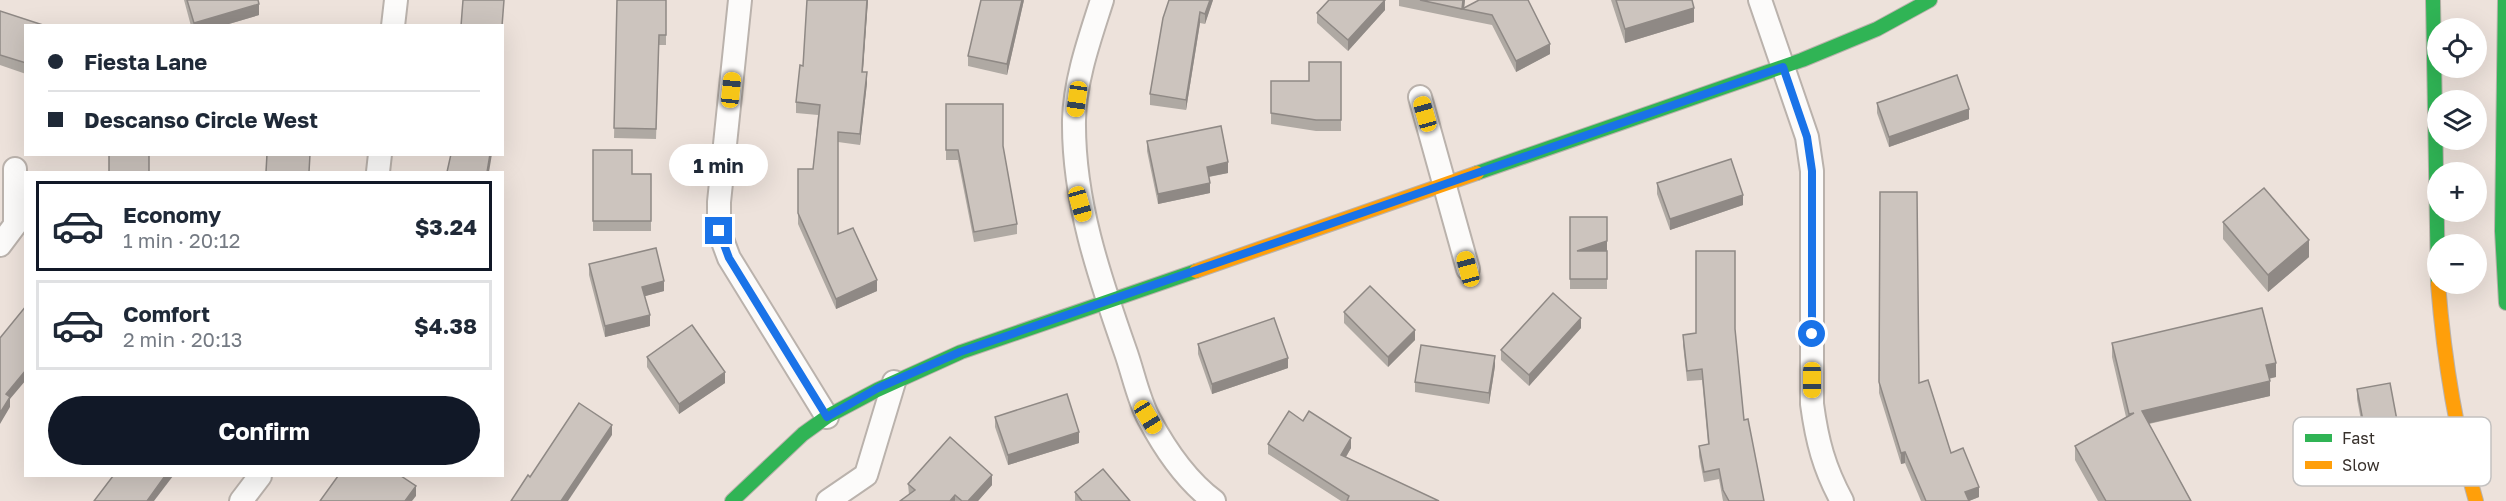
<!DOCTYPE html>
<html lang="en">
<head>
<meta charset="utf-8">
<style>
  :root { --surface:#fff; --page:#f2f2f3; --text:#1f2937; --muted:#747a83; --line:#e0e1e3; --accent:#111827 }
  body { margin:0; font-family:"Golos Text",sans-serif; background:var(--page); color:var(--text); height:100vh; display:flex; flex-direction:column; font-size:22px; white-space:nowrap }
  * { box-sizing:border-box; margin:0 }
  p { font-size:20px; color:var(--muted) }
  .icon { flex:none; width:33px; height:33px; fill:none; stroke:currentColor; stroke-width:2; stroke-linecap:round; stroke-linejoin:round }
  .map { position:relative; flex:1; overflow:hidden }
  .panel { position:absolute; left:24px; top:171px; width:480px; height:306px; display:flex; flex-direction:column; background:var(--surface); border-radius:0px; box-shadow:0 6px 24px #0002 }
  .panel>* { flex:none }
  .banner { position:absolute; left:24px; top:24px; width:480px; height:132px; border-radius:0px; box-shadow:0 6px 24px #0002; display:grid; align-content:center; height:132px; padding:0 24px; background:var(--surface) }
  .fabs { position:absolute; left:2427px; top:18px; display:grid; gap:12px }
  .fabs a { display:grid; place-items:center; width:60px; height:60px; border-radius:50%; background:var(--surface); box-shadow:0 6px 24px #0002; font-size:30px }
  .end { position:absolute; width:27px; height:27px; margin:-14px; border:8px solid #1a73e8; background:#fff; box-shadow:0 0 0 3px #fff }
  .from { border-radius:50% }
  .bubble { position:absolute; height:42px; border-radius:21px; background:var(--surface); box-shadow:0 6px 24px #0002; font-size:20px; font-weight:700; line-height:42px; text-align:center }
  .car { position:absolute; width:18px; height:36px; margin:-18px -9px; border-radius:8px; box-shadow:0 0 4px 2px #0007; background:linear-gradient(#f5c518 24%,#345 0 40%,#f5c518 0 76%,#345 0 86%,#f5c518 0) }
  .banner b { display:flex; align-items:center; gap:21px; height:57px; font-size:22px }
  .banner b+b { border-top:2px solid var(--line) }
  .banner i { width:15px; height:15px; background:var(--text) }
  ul { padding:10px 0 0; list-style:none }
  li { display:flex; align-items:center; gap:18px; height:90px; margin:0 12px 9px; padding:0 12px; border:3px solid var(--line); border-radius:0px }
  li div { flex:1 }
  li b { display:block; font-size:22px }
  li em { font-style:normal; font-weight:700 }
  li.selected { border-color:var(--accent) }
  li>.icon { width:54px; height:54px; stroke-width:1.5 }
  .cta { display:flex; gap:12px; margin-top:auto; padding:12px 24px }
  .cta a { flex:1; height:69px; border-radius:36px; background:var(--accent); color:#fff; font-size:24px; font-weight:700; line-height:69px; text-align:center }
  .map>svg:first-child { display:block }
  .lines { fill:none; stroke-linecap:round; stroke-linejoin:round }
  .street-casing { stroke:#bab2ac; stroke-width:26 }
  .fast-casing { stroke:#bab2ac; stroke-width:16 }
  .slow-casing { stroke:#bab2ac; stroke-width:16 }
  .street { stroke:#fcfbfa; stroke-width:22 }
  .fast { stroke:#30b455; stroke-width:14 }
  .slow { stroke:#ff9f0a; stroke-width:14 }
  .wall { fill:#afa9a3 }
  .shaded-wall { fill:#8f8985 }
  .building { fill:#ccc4be; stroke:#8f8985; stroke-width:1.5 }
  .route { stroke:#1a73e8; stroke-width:8 }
  .key { fill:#fff; stroke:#c3c1c0; stroke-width:1.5 }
  .key-label { font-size:16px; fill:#38312c }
</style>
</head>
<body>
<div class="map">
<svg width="2506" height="501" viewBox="0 0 2506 501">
  <rect width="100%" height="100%" fill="#ede2db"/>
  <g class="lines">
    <defs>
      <g id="street">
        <path d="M740,0L719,202V231L729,258L827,417"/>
        <path d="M1102,0C1090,38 1075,79 1074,120C1073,200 1099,276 1125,350C1133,372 1138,399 1149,419C1165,449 1187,481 1214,501"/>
        <path d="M1760,0L1807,137L1812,171V404C1817,441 1824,468 1842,501"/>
        <path d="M393,26L396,0"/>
        <path d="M1420,97L1468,269"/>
        <path d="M378,172L380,154"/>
        <path d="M0,245L15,225V169"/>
        <path d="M241,501L260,476"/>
        <path d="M828,501L866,475L894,382"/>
      </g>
      <g id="fast">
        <path d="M2433,0L2438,283"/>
        <path d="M2505,0L2502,231L2506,303"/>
        <path d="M1477,173L1802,60L1877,29L1930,0"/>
        <path d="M732,501L803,434L828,416L877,390L961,352L1196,271"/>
      </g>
      <g id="slow">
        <path d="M1196,271L1477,173"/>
        <path d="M2438,284C2444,358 2455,430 2476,501"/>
      </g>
    </defs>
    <use href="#street" class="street-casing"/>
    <use href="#fast" class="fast-casing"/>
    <use href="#slow" class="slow-casing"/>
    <use href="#street" class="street"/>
    <use href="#fast" class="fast"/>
    <use href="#slow" class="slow"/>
  </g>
  <g class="wall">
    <path d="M184,0H258L259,15L222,26H191Z"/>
    <path d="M617,0H666V45H659L656,139L614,138Z"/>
    <path d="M807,0H868L863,72L867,83L860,145L838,142V234L877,291L836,309L798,224V169H813L818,115L796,113V102L803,66Z"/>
    <path d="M1024,0L1007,75L968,66V56Z"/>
    <path d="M1213,0L1205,24L1200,23L1186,110L1150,105V94L1163,18Z"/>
    <path d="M1399,0H1465L1464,8L1479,0L1550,54L1516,72L1492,25L1462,19V17V19L1399,6Z"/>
    <path d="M1611,0H1692L1694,22L1625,43Z"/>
    <path d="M1385,10L1348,51L1317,23V13Z"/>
    <path d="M0,11L26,26V74L0,65Z"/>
    <path d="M1341,62V131H1316L1271,124V81H1309Z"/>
    <path d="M1877,103L1969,119L1889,147L1877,113Z"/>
    <path d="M946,104L1017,224V234L974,242L958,160H946Z"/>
    <path d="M1147,141L1228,173L1209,177L1210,193L1158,204L1147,151Z"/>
    <path d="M593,150L632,174H651V231H593Z"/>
    <path d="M1657,183L1743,205L1670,230L1657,194Z"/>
    <path d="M1880,192L1919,383L1951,453L1979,497L1969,501H1921L1905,463L1901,464L1879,393Z"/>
    <rect x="1570" y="217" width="37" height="72"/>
    <path d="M2223,222L2309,257L2268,292L2223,239Z"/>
    <path d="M589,264L664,291L645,296L650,326L605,337L589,275Z"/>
    <path d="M1344,312L1415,340L1388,367L1344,323Z"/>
    <path d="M1581,328L1529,386L1501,360V350Z"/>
    <path d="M1735,329L1744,420L1764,501H1723L1719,479L1704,482L1699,456V446L1708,444L1702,380L1687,381L1683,345V335Z"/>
    <path d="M2112,343L2276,377L2269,379L2270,396L2149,424L2191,501H2098L2075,460V446L2126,417L2112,357Z"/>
    <path d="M1198,344L1288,368L1212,394L1198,354Z"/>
    <path d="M647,357L725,383L679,414L647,367Z"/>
    <path d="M1495,366L1489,404L1415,392V382Z"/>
    <path d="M2357,389L2404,458V468L2371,474L2357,399Z"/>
    <path d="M995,417L1079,443L1008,465L995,427Z"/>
    <path d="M1303,421L1351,448L1346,457L1439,501H1341L1268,454V444Z"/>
    <path d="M908,484L992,485L978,501H900L909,495Z"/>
    <path d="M1075,492L1130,501H1075Z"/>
  </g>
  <g class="shaded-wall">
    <path d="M867,0H868L862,82V72Z"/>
    <path d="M1022,0H1024L1007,75V64Z"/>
    <path d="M1210,0H1213L1205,24V14Z"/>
    <path d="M1385,0V10L1348,51V40Z"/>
    <path d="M1463,0H1465L1464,9H1462V19V9Z"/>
    <path d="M259,4V15L222,26H194V23Z"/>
    <path d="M1694,8V22L1625,43V29Z"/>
    <path d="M1200,12V23L1186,110V100Z"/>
    <path d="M1550,44V54L1516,72V61Z"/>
    <path d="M867,72V83L860,145V134Z"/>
    <path d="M1969,109V119L1889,147V137Z"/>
    <path d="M490,154H492L489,172H487Z"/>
    <path d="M1228,162V173L1207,177V167Z"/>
    <path d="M1210,183V193L1158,204V194Z"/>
    <path d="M1743,195V205L1670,230V219Z"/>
    <path d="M2309,240V257L2268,292V275Z"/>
    <path d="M1607,241V251H1577Z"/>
    <path d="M877,280V291L836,309V299Z"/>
    <path d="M664,281V291L642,297V287Z"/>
    <path d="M650,315V326L605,337V326Z"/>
    <path d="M1581,318V328L1529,386V375Z"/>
    <path d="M1415,330V340L1388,367V357Z"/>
    <path d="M1495,356V366L1489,404V393Z"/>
    <path d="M1288,358V368L1212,394V384Z"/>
    <path d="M2276,363V377L2266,379V365Z"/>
    <path d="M26,370V380L10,399V407L0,424V413L6,394Z"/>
    <path d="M725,372V383L679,414V404Z"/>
    <path d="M2270,381V396L2142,425V411Z"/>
    <path d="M612,425V435L568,501H561Z"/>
    <path d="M1079,432V443L1008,465V455Z"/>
    <path d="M1351,438V448L1341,465V455Z"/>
    <path d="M1905,452V463L1901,464V453Z"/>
    <path d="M992,475V485L978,501H968Z"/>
    <path d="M165,476H173L154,501H147Z"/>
    <path d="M416,486V496L412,501H405Z"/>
    <path d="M1979,487V497L1969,501L1965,492Z"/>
    <path d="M955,495V501H950Z"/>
  </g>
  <g class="building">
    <path d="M187,0H258L259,4L194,23Z"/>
    <path d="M463,0H504L502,26H461Z"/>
    <path d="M617,0H666V35H659L656,129L614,128Z"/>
    <path d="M807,0H867L862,72H867L860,134L838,132V234L853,228L877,280L836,299L798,213V169H813L820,105L796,102L800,65L803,66Z"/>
    <path d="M981,0H1022L1007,64L968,56Z"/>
    <path d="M1169,0H1210L1205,14L1200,12L1186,100L1150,94L1163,18Z"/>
    <path d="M1329,0H1385L1348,40L1317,13Z"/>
    <path d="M1420,0H1463L1462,9Z"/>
    <path d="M1479,0H1528L1550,44L1516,61L1492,15L1462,9Z"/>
    <path d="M1616,0H1692L1694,8L1625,29Z"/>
    <path d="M0,11L46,26H26V63L0,55Z"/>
    <path d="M1309,62H1341V120H1316L1271,113V81H1309Z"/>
    <path d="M1957,75L1969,109L1889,137L1877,103Z"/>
    <path d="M946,104H1003V146L1017,224L974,232L958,150H946Z"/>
    <path d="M1221,126L1228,162L1207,167L1210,183L1158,194L1147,141Z"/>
    <path d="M593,150H632V174H651V221H593Z"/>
    <rect x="109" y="154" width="40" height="18"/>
    <path d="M267,154H310L309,172H266Z"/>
    <path d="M451,154H490L487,172H447Z"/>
    <path d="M1731,159L1743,195L1670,219L1657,183Z"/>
    <path d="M2264,188L2309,240L2268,275L2223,222Z"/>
    <path d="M1880,192H1917L1919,383L1928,380L1951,453L1963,448L1979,487L1965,492L1969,501H1926L1905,452L1901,453L1879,382Z"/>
    <path d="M1570,217H1607V241L1577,251H1607V279H1570Z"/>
    <path d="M656,248L664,281L642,287L650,315L605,326L589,264Z"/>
    <path d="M1696,251H1735V329L1744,420L1748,419L1764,501H1729L1723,490L1719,469L1704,472L1699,446L1709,444L1702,369L1687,371L1683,335L1696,333Z"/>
    <path d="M1370,286L1415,330L1388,357L1344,312Z"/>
    <path d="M1553,293L1581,318L1529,375L1501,350Z"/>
    <path d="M26,306V370L6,394L10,397L0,413V338Z"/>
    <path d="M2262,308L2276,363L2266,365L2270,381L2142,411L2191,501H2106L2075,446L2134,413L2129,414L2112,343Z"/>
    <path d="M1274,318L1288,358L1212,384L1198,344Z"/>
    <path d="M692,325L725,372L679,404L647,357Z"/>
    <path d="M1421,345L1495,356L1489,393L1415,382Z"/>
    <path d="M2390,383L2404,458L2371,464L2357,389Z"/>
    <path d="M1067,394L1079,432L1008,455L995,417Z"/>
    <path d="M579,403L612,425L561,501H511L528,475L530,477Z"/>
    <path d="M1289,411L1303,421L1309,411L1351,438L1341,455L1439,501H1347L1349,496L1268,444Z"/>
    <path d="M950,437L992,475L968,501H962L955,495L950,501H900L915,490L908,484Z"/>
    <path d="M1103,469L1130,501H1082L1075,492Z"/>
    <path d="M113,476H165L147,501H94Z"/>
    <path d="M338,476H401L416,486L405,501H320Z"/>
  </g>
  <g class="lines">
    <path class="route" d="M719,231L729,258L827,417L878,388L960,352L1783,67L1807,137L1812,171V334"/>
  </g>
  <rect x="2293" y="417" width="198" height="69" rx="9" class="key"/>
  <rect x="2305" y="434" width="27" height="8" fill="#30b455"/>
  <rect x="2305" y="461" width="27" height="8" fill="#ff9f0a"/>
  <g class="key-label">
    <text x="2342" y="444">Fast</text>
    <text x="2342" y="471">Slow</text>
  </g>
</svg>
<div class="fabs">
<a><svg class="icon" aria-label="locate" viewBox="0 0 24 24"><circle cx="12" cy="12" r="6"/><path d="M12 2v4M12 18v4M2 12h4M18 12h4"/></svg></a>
<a><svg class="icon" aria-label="layers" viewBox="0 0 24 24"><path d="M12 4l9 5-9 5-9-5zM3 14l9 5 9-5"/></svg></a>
<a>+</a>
<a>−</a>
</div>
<i class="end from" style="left:1812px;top:334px"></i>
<i class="end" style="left:719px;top:231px"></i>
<div class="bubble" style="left:669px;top:144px;width:99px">1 min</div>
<i class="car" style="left:731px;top:90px;rotate:6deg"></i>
<i class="car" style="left:1077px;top:99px;rotate:188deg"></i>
<i class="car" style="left:1425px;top:114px;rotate:344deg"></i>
<i class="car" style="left:1080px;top:204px;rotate:164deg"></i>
<i class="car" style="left:1468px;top:269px;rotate:345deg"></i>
<i class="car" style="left:1812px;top:380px;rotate:180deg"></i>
<i class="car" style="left:1148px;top:417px;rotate:148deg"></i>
<div class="banner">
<b><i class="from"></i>Fiesta Lane</b>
<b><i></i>Descanso Circle West</b>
</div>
<section class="panel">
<ul>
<li class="selected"><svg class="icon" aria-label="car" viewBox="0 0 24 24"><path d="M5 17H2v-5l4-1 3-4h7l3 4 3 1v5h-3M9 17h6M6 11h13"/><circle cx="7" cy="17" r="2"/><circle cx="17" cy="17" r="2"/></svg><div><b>Economy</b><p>1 min · 20:12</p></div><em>$3.24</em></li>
<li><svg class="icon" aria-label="car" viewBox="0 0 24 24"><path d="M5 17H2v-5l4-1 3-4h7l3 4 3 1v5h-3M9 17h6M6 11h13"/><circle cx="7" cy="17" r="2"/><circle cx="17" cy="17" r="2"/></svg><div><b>Comfort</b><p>2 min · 20:13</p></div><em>$4.38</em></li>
</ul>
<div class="cta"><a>Confirm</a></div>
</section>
</div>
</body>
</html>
